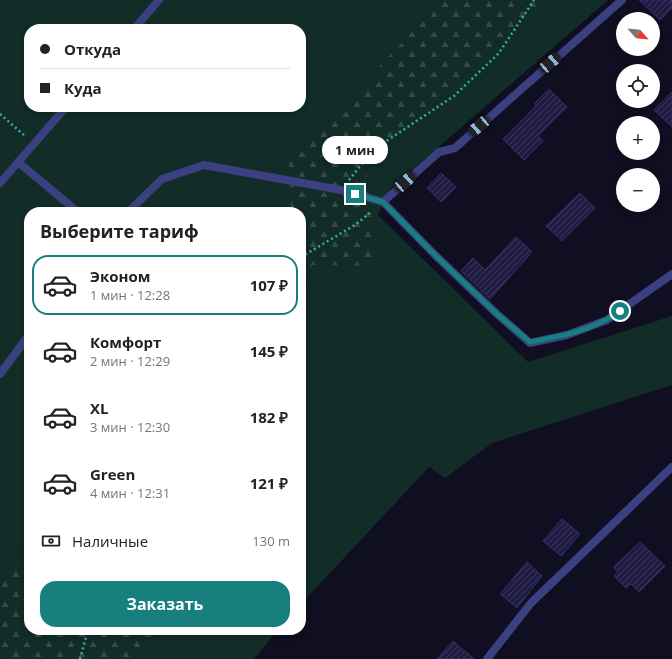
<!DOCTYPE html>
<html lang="ru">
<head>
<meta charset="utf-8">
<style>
  :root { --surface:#fff; --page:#f2f2f2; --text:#222; --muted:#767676; --line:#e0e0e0; --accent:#17807e }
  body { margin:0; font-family:"Open Sans",sans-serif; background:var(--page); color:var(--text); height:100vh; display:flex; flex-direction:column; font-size:15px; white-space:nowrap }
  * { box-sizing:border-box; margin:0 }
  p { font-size:13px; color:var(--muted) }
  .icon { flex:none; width:22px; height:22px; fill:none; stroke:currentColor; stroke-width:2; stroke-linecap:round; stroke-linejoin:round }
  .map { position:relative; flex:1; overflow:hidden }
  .panel { position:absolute; left:24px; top:207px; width:282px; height:428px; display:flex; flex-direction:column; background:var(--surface); border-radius:16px; box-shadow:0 2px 6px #0003 }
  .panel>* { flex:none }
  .top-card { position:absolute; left:24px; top:24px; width:282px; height:88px; border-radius:16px; box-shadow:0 2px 6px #0003; display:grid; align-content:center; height:88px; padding:0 16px; background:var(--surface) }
  .needle { width:26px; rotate:117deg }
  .fabs { position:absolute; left:616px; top:12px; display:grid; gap:8px }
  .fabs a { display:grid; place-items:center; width:44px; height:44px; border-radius:50%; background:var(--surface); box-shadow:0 2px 6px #0003; font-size:20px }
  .end { position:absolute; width:18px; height:18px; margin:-9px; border:5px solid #17807e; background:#fff; box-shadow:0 0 0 2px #fff }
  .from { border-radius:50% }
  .bubble { position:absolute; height:28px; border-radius:14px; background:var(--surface); box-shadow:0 2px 6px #0003; font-size:13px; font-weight:700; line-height:28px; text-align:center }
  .car { position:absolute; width:12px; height:24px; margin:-12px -6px; border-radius:5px; box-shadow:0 0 3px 1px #0007; background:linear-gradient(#222 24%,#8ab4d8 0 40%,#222 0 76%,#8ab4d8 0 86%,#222 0) }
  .top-card b { display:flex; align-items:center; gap:14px; height:38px; font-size:15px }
  .top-card b+b { border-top:1px solid var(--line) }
  .top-card i { width:10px; height:10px; background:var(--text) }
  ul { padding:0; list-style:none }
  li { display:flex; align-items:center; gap:12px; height:60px; margin:0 8px 6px; padding:0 8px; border:2px solid transparent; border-radius:16px }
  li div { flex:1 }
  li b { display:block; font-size:15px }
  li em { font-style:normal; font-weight:700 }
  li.selected { border-color:var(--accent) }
  li>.icon { width:36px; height:36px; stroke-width:1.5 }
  h2 { padding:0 16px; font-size:18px; line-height:48px }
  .pay { display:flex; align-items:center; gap:10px; height:44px; padding:0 16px; font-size:15px }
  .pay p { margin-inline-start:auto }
  .primary-button { display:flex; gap:8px; margin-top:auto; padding:8px 16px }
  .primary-button a { flex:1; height:46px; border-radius:16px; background:var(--accent); color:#fff; font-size:16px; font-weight:700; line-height:46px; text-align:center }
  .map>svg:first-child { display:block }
  .green { fill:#122c28; fill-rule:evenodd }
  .forest { fill:url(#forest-firs) }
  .building { fill:url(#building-hatch); stroke:#342e6e }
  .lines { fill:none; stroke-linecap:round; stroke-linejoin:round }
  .path { stroke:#33b09b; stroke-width:2.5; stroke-dasharray:2 3; stroke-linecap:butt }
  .service { stroke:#3b4080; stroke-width:8 }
  .minor { stroke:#3b4080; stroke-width:8 }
  .route { stroke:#17807e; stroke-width:5 }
</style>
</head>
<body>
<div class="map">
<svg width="672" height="659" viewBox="0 0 672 659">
  <defs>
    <pattern id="forest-firs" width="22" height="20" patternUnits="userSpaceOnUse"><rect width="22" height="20" fill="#122c28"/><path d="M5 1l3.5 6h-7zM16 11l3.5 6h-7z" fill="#344a48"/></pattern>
    <pattern id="building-hatch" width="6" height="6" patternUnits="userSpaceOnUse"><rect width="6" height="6" fill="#1f1b43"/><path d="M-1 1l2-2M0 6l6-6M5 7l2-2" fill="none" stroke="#3f3b5f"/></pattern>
  </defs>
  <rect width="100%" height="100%" fill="#100f22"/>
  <g class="green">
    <path d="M0,0H442L289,162L291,212H29V544L0,581ZM29,29H301V107H29Z"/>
    <path d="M543,0H608L388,191L378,215L528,362L672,316V385L492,443L445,478L429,467L301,604V299L312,264L376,266L366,171Z"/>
    <path d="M157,630H278L254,659H137Z"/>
  </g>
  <g class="forest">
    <path d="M442,0H543L366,171L377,266L312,265L301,299V212H291L289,162Z"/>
    <path d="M29,544V630H157L137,659H0V581Z"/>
  </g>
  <g class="building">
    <path d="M639,0H672V8L660,20Z"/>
    <path d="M549,89L567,107L538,136L543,141L524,160L503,139L536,106L534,104Z"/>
    <path d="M672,92V127L654,110Z"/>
    <path d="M441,173L456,187L441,202L427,188Z"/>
    <path d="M580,193L595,208L562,241L546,226Z"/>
    <path d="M516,237L532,252L490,299L461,271L473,258L485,270Z"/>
    <path d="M562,519L580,534L561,556L543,541Z"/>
    <path d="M640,542L665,566L639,592L631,584L626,588L614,576L618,572L614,567Z"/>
    <path d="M527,562L542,576L517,608L500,594Z"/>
    <path d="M453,641L474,659H437Z"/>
  </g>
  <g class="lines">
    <g class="path">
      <path d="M0,114L25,136"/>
      <path d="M349,180L373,150L454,96L499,53L534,0"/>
      <path d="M301,257L355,225L371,212"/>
      <path d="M80,659L88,630"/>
    </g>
    <g class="service">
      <path d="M18,162L78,212"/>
      <path d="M383,202L439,152L455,148L622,0"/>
      <path d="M128,212L162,179L204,165L341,190L383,202L435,255L497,314L530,343L567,335L607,320L672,274"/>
      <path d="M0,374L29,335"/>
      <path d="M487,659L531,603L672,467"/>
    </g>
    <g class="minor">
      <path d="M134,29L159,0"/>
      <path d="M0,183L66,107"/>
    </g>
  </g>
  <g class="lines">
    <path class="route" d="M355,194L383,202L435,255L497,314L530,342C562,336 594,330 620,311"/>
  </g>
</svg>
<div class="fabs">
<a><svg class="needle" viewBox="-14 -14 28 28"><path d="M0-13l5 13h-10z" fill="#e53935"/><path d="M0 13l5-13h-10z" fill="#767676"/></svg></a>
<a><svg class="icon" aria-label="locate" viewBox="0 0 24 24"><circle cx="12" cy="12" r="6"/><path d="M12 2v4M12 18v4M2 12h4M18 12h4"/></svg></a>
<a>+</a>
<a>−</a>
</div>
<i class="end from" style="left:620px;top:311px"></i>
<i class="end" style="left:355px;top:194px"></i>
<div class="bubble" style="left:322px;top:136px;width:66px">1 мин</div>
<i class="car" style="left:550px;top:63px;rotate:49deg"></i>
<i class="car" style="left:479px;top:126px;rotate:229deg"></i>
<i class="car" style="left:405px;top:182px;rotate:48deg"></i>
<div class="top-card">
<b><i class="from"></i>Откуда</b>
<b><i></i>Куда</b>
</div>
<section class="panel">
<h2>Выберите тариф</h2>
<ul>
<li class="selected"><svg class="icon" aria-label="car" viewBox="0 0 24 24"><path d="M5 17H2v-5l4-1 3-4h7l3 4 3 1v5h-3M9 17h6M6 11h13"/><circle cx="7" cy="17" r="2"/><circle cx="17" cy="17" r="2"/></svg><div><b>Эконом</b><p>1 мин · 12:28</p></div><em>107 ₽</em></li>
<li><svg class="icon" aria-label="car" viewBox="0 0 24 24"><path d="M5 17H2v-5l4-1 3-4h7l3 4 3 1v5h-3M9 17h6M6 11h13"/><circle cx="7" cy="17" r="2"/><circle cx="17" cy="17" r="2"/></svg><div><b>Комфорт</b><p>2 мин · 12:29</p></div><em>145 ₽</em></li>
<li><svg class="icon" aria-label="car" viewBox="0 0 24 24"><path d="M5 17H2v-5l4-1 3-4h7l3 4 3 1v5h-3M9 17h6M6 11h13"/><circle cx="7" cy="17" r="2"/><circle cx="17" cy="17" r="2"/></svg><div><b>XL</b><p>3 мин · 12:30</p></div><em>182 ₽</em></li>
<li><svg class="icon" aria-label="car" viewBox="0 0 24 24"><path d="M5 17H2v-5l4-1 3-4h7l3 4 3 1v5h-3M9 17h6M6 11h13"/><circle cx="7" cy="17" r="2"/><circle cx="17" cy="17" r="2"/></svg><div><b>Green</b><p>4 мин · 12:31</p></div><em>121 ₽</em></li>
</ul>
<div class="pay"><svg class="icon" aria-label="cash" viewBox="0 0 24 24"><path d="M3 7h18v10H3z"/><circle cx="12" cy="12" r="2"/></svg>Наличные<p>130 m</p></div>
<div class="primary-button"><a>Заказать</a></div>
</section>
</div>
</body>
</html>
